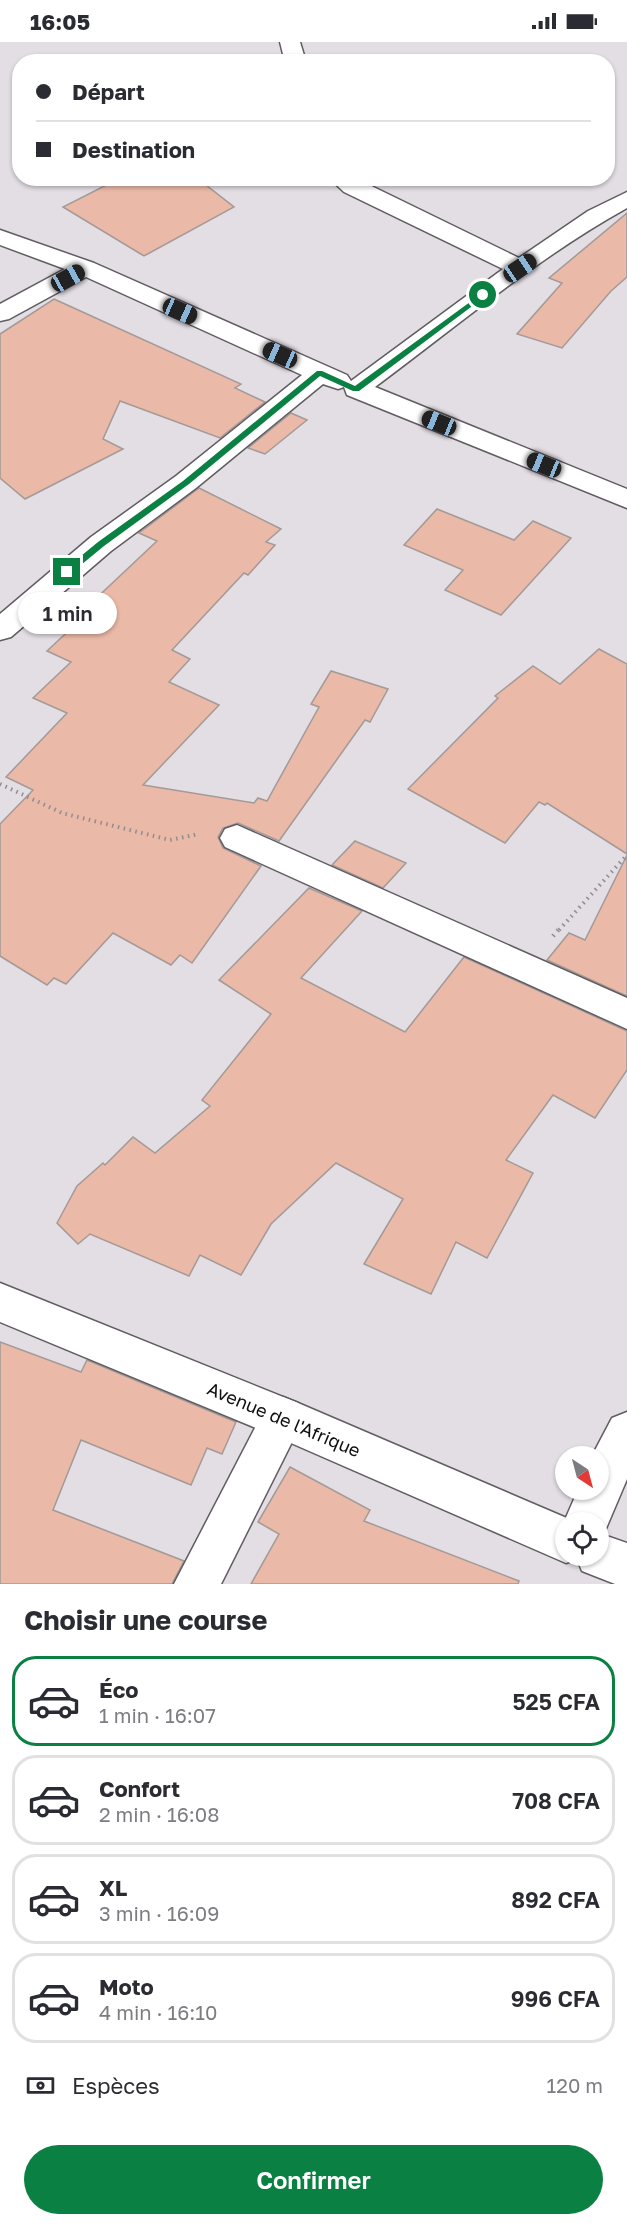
<!DOCTYPE html>
<html lang="fr">
<head>
<meta charset="utf-8">
<style>
  :root { --surface:#fff; --page:#f2f2f3; --text:#2b2b33; --muted:#7c7c81; --line:#e1e1e2; --accent:#0b8043 }
  body { margin:0; font-family:"Golos Text",sans-serif; background:var(--page); color:var(--text); height:100vh; display:flex; flex-direction:column; font-size:22px; white-space:nowrap }
  * { box-sizing:border-box; margin:0 }
  p { font-size:20px; color:var(--muted) }
  .icon { flex:none; width:33px; height:33px; fill:none; stroke:currentColor; stroke-width:2; stroke-linecap:round; stroke-linejoin:round }
  .map { position:relative; height:1542px; overflow:hidden }
  .panel { display:flex; flex-direction:column; background:var(--surface); flex:1 }
  .panel>* { flex:none }
  .banner { position:absolute; left:12px; top:12px; width:603px; height:132px; border-radius:24px; box-shadow:0 2px 4px #0004; display:grid; align-content:center; height:132px; padding:0 24px; background:var(--surface) }
  .needle { width:39px; rotate:144deg }
  .fabs { position:absolute; left:555px; top:1404px; display:grid; gap:12px }
  .fabs a { display:grid; place-items:center; width:54px; height:54px; border-radius:50%; background:var(--surface); box-shadow:0 2px 4px #0004; font-size:30px }
  .end { position:absolute; width:27px; height:27px; margin:-14px; border:8px solid #0b8043; background:#fff; box-shadow:0 0 0 3px #fff }
  .from { border-radius:50% }
  .bubble { position:absolute; height:42px; border-radius:21px; background:var(--surface); box-shadow:0 2px 4px #0004; font-size:20px; font-weight:600; line-height:42px; text-align:center }
  .car { position:absolute; width:18px; height:36px; margin:-18px -9px; border-radius:8px; box-shadow:0 0 4px 2px #0007; background:linear-gradient(#222 24%,#8ab4d8 0 40%,#222 0 76%,#8ab4d8 0 86%,#222 0) }
  .banner b { display:flex; align-items:center; gap:21px; height:57px; font-size:22px }
  .banner b+b { border-top:2px solid var(--line) }
  .banner i { width:15px; height:15px; background:var(--text) }
  ul { padding:0; list-style:none }
  li { display:flex; align-items:center; gap:18px; height:90px; margin:0 12px 9px; padding:0 12px; border:3px solid var(--line); border-radius:24px }
  li div { flex:1 }
  li b { display:block; font-size:22px }
  li em { font-style:normal; font-weight:600 }
  li.selected { border-color:var(--accent) }
  li>.icon { width:54px; height:54px; stroke-width:1.5 }
  h2 { padding:0 24px; font-size:27px; line-height:72px }
  .pay { display:flex; align-items:center; gap:15px; height:66px; padding:0 24px; font-size:22px }
  .pay p { margin-inline-start:auto }
  .primary-button { display:flex; gap:12px; margin-top:auto; padding:12px 24px }
  .primary-button a { flex:1; height:69px; border-radius:36px; background:var(--accent); color:#fff; font-size:24px; font-weight:600; line-height:69px; text-align:center }
  .status { display:flex; justify-content:space-between; align-items:center; height:42px; padding:0 30px; background:var(--surface); direction:ltr }
  .status svg { height:16px; fill:currentColor }
  .map>svg:first-child { display:block }
  .building { fill:#eab9a7; stroke:#a39a97; stroke-width:1.5 }
  .lines { fill:none; stroke-linecap:round; stroke-linejoin:round }
  .street-casing { stroke:#615c62; stroke-width:3 }
  .secondary-casing { stroke:#615c62; stroke-width:3 }
  .path-far1 { stroke:#908c91; stroke-width:4; stroke-dasharray:1.5 4.5; stroke-linecap:butt }
  .path { stroke:#908c91; stroke-width:4.5; stroke-dasharray:1.5 5; stroke-linecap:butt }
  .street { fill:#fff; fill-rule:evenodd }
  .secondary { fill:#fff; fill-rule:evenodd }
  .route { fill:#0b8043 }
  .labels { text-anchor:middle; dominant-baseline:central; stroke-width:4.5; stroke-linejoin:round; paint-order:stroke }
  .near-street-label { font-size:18px; fill:#100e10; stroke:#fff }
</style>
</head>
<body>
<div class="status"><b>16:05</b><svg viewBox="0 0 49 12"><path d="M0 12V9h3v3zM5 12V6h3v6zM10 12V3h3v9zM15 12V0h3v12zM26 1h20v11H26zM47 4h2v5h-2z"/></svg></div>
<div class="map">
<svg width="627" height="1542" viewBox="0 0 627 1542">
  <rect width="100%" height="100%" fill="#e3dde4"/>
  <g class="building">
    <path d="M120,136H197L234,165L144,214L63,165Z"/>
    <path d="M627,171V235L611,249L562,306L517,292L562,241L549,236Z"/>
    <path d="M54,257L241,342L235,346L265,360L220,396L120,359L103,397L123,407L25,457L0,436V292Z"/>
    <path d="M291,371L307,378L265,412L248,406Z"/>
    <path d="M199,446L281,487L266,500L275,503L248,533L244,531L172,608L190,617L169,640L219,663L143,743L254,761L258,756L267,759L319,665L311,662L331,629L388,647L370,680L365,678L279,799L238,781L223,786L218,795L223,806L261,824L192,921L180,913L171,923L113,891L66,942L54,936L47,943L0,914V782L33,748L6,735L67,671L33,656L71,620L47,609L93,566L88,564L157,499L139,491Z"/>
    <path d="M437,467L514,498L533,479L571,496L501,573L445,548L463,528L404,503Z"/>
    <path d="M599,607L627,622V812L547,761L545,763L539,760L505,801L408,747L498,656L495,654L533,624L560,642Z"/>
    <path d="M355,799L406,821L383,846L332,823Z"/>
    <path d="M627,813V954L547,918L569,891L585,898Z"/>
    <path d="M309,846L362,869L301,936L405,990L464,915L627,989V1028L595,1076L553,1053L506,1118L533,1131L487,1216L456,1200L431,1252L364,1222L403,1157L336,1121L271,1182L241,1233L200,1213L189,1234L90,1192L78,1202L57,1181L77,1144L103,1121L105,1123L133,1095L155,1111L210,1064L202,1058L271,972L219,938Z"/>
    <path d="M0,1300L81,1330L87,1318L236,1380L222,1412L207,1406L191,1443L81,1398L53,1468L184,1519L172,1542H0Z"/>
    <path d="M290,1425L370,1468L364,1479L519,1539L518,1542H251L279,1492L258,1480Z"/>
  </g>
  <g class="lines">
    <defs>
      <g id="street">
        <path d="M280,0H300L306,20H285Z"/>
        <path d="M329,136H355L519,216L588,169L627,150V166C537,216 457,284 375,345L627,447V466L347,353L344,345L338,347L323,342L196,446L111,509L11,595L0,598V572L91,495L176,434L302,333L86,235L9,277L0,279V262L65,227L0,203V188L94,221L347,333L351,339L503,227L344,150Z"/>
        <path d="M237,783L627,956V987L225,805L220,796L225,787Z"/>
        <path d="M283,1355L298,1361L304,1376L221,1542H174L268,1361Z"/>
        <path d="M627,1370V1437L602,1496L598,1497V1480H566V1484L564,1480L578,1448H598V1414H592L612,1376Z"/>
      </g>
      <path id="secondary" d="M0,1241L298,1361L576,1480H566V1514H598V1491L627,1501V1542H615L582,1529L577,1517L566,1521L268,1391L0,1280Z"/>
    </defs>
    <use href="#street" class="street-casing"/>
    <use href="#secondary" class="secondary-casing"/>
    <g class="path-far1">
      <path d="M0,742L62,771L170,798L199,792"/>
      <path d="M559,888L627,813"/>
    </g>
    <path class="path" d="M553,894L560,886"/>
    <use href="#street" class="street"/>
    <use href="#secondary" class="secondary"/>
  </g>
  <path class="route" d="M481,252L487,253L359,349H353L320,334L189,442L104,504L70,532H64V528L98,500L183,439L317,329H322L355,344Z"/>
  <g class="labels">
    <g class="near-street-label">
      <text transform="translate(284 1377) rotate(23)">Avenue de l'Afrique</text>
    </g>
  </g>
</svg>
<div class="fabs">
<a><svg class="needle" viewBox="-14 -14 28 28"><path d="M0-13l5 13h-10z" fill="#e53935"/><path d="M0 13l5-13h-10z" fill="#7c7c81"/></svg></a>
<a><svg class="icon" aria-label="locate" viewBox="0 0 24 24"><circle cx="12" cy="12" r="6"/><path d="M12 2v4M12 18v4M2 12h4M18 12h4"/></svg></a>
</div>
<i class="end from" style="left:483px;top:253px"></i>
<i class="end" style="left:67px;top:530px"></i>
<div class="bubble" style="left:18px;top:550px;width:99px">1 min</div>
<i class="car" style="left:520px;top:226px;rotate:56deg"></i>
<i class="car" style="left:68px;top:236px;rotate:61deg"></i>
<i class="car" style="left:180px;top:269px;rotate:114deg"></i>
<i class="car" style="left:280px;top:313px;rotate:294deg"></i>
<i class="car" style="left:439px;top:381px;rotate:292deg"></i>
<i class="car" style="left:544px;top:423px;rotate:292deg"></i>
<div class="banner">
<b><i class="from"></i>Départ</b>
<b><i></i>Destination</b>
</div>
</div>
<section class="panel">
<h2>Choisir une course</h2>
<ul>
<li class="selected"><svg class="icon" aria-label="car" viewBox="0 0 24 24"><path d="M5 17H2v-5l4-1 3-4h7l3 4 3 1v5h-3M9 17h6M6 11h13"/><circle cx="7" cy="17" r="2"/><circle cx="17" cy="17" r="2"/></svg><div><b>Éco</b><p>1 min · 16:07</p></div><em>525 CFA</em></li>
<li><svg class="icon" aria-label="car" viewBox="0 0 24 24"><path d="M5 17H2v-5l4-1 3-4h7l3 4 3 1v5h-3M9 17h6M6 11h13"/><circle cx="7" cy="17" r="2"/><circle cx="17" cy="17" r="2"/></svg><div><b>Confort</b><p>2 min · 16:08</p></div><em>708 CFA</em></li>
<li><svg class="icon" aria-label="car" viewBox="0 0 24 24"><path d="M5 17H2v-5l4-1 3-4h7l3 4 3 1v5h-3M9 17h6M6 11h13"/><circle cx="7" cy="17" r="2"/><circle cx="17" cy="17" r="2"/></svg><div><b>XL</b><p>3 min · 16:09</p></div><em>892 CFA</em></li>
<li><svg class="icon" aria-label="car" viewBox="0 0 24 24"><path d="M5 17H2v-5l4-1 3-4h7l3 4 3 1v5h-3M9 17h6M6 11h13"/><circle cx="7" cy="17" r="2"/><circle cx="17" cy="17" r="2"/></svg><div><b>Moto</b><p>4 min · 16:10</p></div><em>996 CFA</em></li>
</ul>
<div class="pay"><svg class="icon" aria-label="cash" viewBox="0 0 24 24"><path d="M3 7h18v10H3z"/><circle cx="12" cy="12" r="2"/></svg>Espèces<p>120 m</p></div>
<div class="primary-button"><a>Confirmer</a></div>
</section>
</body>
</html>
